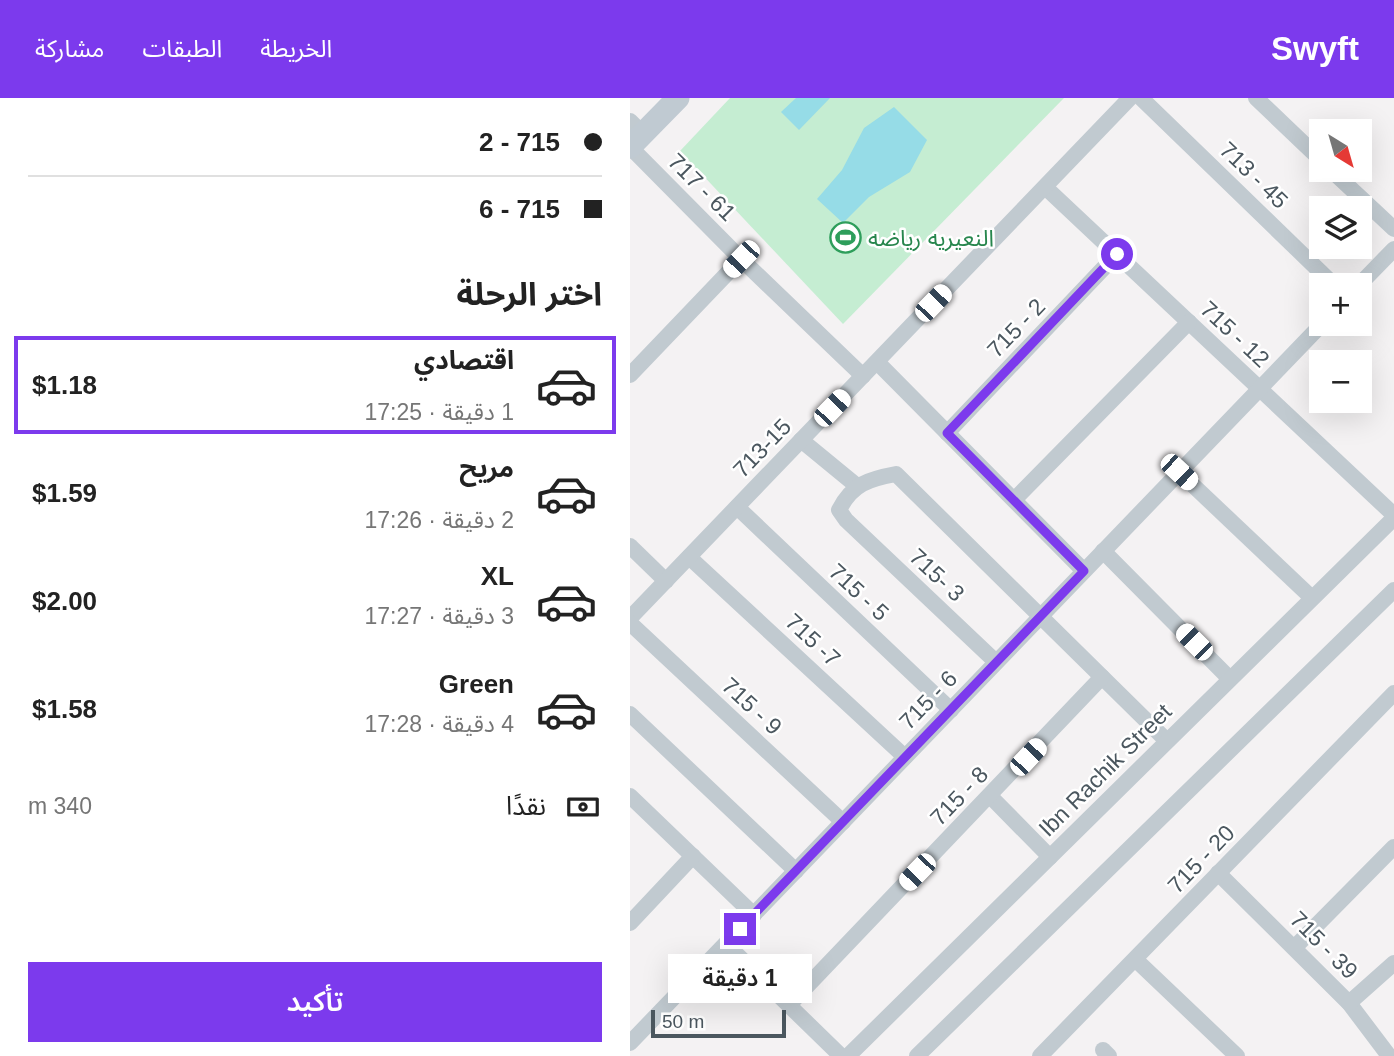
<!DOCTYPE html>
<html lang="ar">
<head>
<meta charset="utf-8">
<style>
  :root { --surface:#fff; --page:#f2f2f2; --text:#222; --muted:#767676; --line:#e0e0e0; --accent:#7c3aed }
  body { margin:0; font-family:Arial,"Noto Sans Arabic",sans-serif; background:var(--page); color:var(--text); direction:rtl; height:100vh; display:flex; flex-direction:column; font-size:26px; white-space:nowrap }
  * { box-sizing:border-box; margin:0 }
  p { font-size:23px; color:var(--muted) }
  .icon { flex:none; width:38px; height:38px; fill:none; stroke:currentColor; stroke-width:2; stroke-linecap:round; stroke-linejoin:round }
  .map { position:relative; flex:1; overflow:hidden; direction:ltr }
  .side { display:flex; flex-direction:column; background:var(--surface); width:630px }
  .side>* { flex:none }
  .top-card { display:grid; align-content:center; height:154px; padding:0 28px; background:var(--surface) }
  .needle { width:46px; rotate:143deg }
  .controls { position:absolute; left:679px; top:21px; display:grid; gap:14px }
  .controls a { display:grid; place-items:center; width:63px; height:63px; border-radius:0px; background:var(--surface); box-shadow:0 7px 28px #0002; font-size:35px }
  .scale { position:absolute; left:21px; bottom:18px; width:135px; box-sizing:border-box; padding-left:7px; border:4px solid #4b575f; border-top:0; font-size:19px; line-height:24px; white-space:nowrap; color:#4b575f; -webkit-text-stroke:5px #fff; paint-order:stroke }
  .end { position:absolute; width:32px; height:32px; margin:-16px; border:9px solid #7c3aed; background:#fff; box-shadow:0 0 0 4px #fff }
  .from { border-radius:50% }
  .bubble { position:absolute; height:49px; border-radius:0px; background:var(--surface); box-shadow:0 7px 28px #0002; font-size:23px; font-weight:600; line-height:49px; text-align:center; direction:rtl }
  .car { position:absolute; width:21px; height:42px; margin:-21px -10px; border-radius:9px; box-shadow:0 0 5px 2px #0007; background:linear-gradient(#fff 24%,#345 0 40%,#fff 0 76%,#345 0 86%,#fff 0) }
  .top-card b { display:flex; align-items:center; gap:24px; height:66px; font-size:26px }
  .top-card b+b { border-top:2px solid var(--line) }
  .top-card i { width:18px; height:18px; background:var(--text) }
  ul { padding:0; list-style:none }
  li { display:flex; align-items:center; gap:21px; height:98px; margin:0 14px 10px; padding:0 14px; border:4px solid transparent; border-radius:0px }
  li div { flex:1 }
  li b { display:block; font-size:26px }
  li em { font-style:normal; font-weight:600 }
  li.current { border-color:var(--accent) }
  li>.icon { width:63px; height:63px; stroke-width:1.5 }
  h2 { padding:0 28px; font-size:32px; line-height:84px }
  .pay { display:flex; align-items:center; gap:18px; height:77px; padding:0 28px; font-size:26px }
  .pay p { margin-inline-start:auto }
  .button { display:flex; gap:14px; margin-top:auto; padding:14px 28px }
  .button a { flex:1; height:80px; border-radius:0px; background:var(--accent); color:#fff; font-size:28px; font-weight:600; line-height:80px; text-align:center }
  header { display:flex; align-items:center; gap:42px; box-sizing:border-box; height:98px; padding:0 35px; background:var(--accent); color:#fff }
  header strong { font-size:33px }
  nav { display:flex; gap:38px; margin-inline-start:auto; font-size:24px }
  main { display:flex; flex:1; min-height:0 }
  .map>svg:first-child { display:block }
  .green { fill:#c5edd2 }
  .water { fill:#96dce7 }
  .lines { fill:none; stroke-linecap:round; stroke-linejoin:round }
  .street { stroke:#c1cad0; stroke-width:16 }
  .secondary { stroke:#c0cad2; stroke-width:23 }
  .route { stroke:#7c3aed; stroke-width:9 }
  .labels { text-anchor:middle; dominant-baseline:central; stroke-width:5; stroke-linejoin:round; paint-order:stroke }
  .street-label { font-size:23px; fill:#4b575f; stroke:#fff }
  .leisure-label { font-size:23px; fill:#27864d; stroke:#fff; text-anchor:start }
</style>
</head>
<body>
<header>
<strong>Swyft</strong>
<nav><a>الخريطة</a><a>الطبقات</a><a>مشاركة</a></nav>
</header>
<main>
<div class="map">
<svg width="764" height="958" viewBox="0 0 764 958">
  <rect width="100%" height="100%" fill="#f4f2f3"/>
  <path class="green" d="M100,0H434L213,226L50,53Z"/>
  <g class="water">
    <path d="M166,0H200L169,32L151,14Z"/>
    <path d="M264,9L297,42L280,74L239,99L213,125L187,101L212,72L234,30Z"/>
  </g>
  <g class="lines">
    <g class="street">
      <path d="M511,0L704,187"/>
      <path d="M626,0L691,62"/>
      <path d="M0,23L13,36"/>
      <path d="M0,49L111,161L233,278"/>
      <path d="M701,72L764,131"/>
      <path d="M415,89L764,417"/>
      <path d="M729,187L764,151"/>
      <path d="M247,264L454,473"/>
      <path d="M0,277L111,161"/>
      <path d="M317,335L487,156"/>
      <path d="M171,342L227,388"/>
      <path d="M549,374L682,500"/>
      <path d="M384,402L559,224"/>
      <path d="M107,409L321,612"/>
      <path d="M0,448L36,483"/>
      <path d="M473,453L600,581"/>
      <path d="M59,459L275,659"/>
      <path d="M0,520L500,0"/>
      <path d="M0,525L213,724"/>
      <path d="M366,564L216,422L209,412C222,386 239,381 266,376L537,643"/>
      <path d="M0,616L166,773"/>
      <path d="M0,698L124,817"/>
      <path d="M360,698L420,759"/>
      <path d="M588,775L719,905L759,958"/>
      <path d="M0,825L63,758"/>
      <path d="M96,846L211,958"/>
      <path d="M665,849L764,749"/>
      <path d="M506,862L607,958"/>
      <path d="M719,905L764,865"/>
      <path d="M159,907L472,579"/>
      <path d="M0,945L692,226"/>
      <path d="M473,952L479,958"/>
      <path d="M218,958L764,420"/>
      <path d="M287,958L764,492"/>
      <path d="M410,958L764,595"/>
    </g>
    <path class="secondary" d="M0,49L48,0"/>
  </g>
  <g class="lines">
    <path class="route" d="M110,831L454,473L317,335L487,156"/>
  </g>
  <defs>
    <symbol id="stadium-ring" viewBox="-11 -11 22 22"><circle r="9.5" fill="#fff" stroke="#2e9e5b" stroke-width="1.5"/><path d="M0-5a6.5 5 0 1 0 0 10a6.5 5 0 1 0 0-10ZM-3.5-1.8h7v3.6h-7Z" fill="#2e9e5b"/></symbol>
  </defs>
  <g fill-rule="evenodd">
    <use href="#stadium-ring" x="198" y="122" width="35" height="35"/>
  </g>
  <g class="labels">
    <g class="street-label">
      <text transform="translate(624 77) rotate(44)">713 - 45</text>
      <text transform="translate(72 89) rotate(45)">717 - 61</text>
      <text transform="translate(386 230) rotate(-46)">715 - 2</text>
      <text transform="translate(605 236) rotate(43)">715 - 12</text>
      <text transform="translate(132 350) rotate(-46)">713-15</text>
      <text transform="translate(307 477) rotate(43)">715- 3</text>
      <text transform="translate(229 494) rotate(43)">715 - 5</text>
      <text transform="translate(183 542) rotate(43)">715 -7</text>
      <text transform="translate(298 602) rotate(-46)">715 - 6</text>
      <text transform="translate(122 608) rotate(43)">715 - 9</text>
      <text transform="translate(475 672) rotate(-45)">Ibn Rachik Street</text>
      <text transform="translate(329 698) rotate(-46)">715 - 8</text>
      <text transform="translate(571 761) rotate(-46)">715 - 20</text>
      <text transform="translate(694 847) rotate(45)">715 - 39</text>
    </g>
    <g class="leisure-label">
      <text x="238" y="140">النعيريه رياضه</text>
    </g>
  </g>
</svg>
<div class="controls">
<a><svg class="needle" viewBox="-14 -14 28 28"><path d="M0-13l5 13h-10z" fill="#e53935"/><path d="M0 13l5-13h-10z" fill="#767676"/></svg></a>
<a><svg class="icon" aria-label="layers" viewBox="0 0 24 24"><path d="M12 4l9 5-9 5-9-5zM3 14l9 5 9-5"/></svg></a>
<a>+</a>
<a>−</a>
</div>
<div class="scale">50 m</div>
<i class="end from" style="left:487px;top:156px"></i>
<i class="end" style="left:110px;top:831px"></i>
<div class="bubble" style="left:38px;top:856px;width:144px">1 دقيقة</div>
<i class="car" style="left:111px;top:161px;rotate:224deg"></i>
<i class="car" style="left:303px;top:205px;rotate:44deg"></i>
<i class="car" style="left:202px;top:310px;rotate:44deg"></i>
<i class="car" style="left:549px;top:374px;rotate:133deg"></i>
<i class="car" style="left:564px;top:544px;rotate:315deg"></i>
<i class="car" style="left:398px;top:659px;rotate:43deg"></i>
<i class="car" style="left:287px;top:774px;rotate:224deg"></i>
</div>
<section class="side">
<div class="top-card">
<b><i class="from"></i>715 - 2</b>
<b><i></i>715 - 6</b>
</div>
<h2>اختر الرحلة</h2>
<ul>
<li class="current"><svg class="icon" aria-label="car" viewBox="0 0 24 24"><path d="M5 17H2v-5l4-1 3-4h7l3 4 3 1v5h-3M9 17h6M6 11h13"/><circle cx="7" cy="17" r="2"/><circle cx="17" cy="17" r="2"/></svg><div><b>اقتصادي</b><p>1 دقيقة · 17:25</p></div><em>$1.18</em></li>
<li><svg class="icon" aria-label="car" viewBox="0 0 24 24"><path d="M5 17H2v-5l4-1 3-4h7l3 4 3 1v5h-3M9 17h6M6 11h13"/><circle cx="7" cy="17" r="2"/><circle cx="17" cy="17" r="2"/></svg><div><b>مريح</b><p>2 دقيقة · 17:26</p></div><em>$1.59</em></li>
<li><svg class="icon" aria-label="car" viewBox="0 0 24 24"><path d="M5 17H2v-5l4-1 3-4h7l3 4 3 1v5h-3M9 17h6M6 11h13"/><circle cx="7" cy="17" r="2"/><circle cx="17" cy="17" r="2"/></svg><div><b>XL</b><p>3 دقيقة · 17:27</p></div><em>$2.00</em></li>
<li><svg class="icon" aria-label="car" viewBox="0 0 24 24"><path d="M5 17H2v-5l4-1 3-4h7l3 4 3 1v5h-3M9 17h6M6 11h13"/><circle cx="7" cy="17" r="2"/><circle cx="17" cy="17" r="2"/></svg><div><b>Green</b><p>4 دقيقة · 17:28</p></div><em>$1.58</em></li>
</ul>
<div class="pay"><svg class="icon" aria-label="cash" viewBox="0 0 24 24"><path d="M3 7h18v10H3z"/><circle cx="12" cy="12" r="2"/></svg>نقدًا<p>340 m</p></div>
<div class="button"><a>تأكيد</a></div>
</section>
</main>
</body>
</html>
